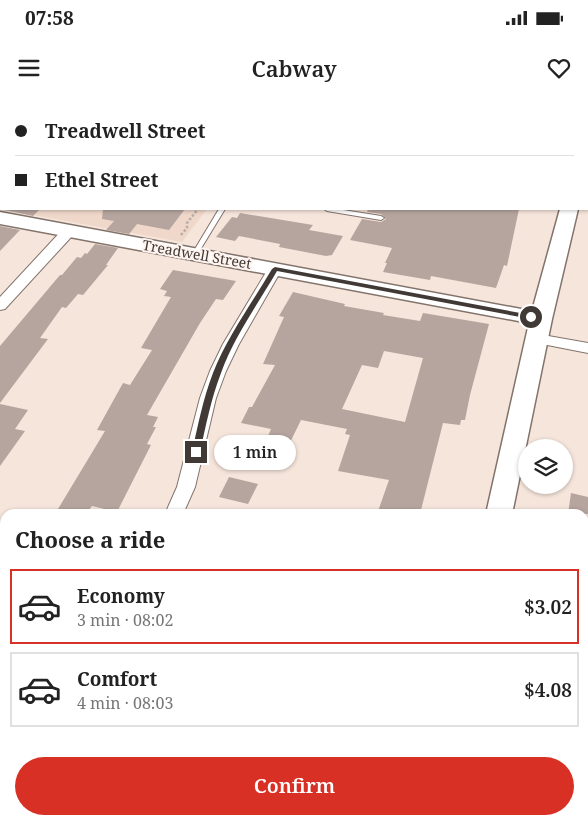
<!DOCTYPE html>
<html lang="en">
<head>
<meta charset="utf-8">
<style>
  :root { --surface:#fff; --page:#f6f6f6; --text:#222; --muted:#767676; --line:#e0e0e0; --accent:#d93025 }
  body { margin:0; font-family:"Noto Serif",serif; background:var(--page); color:var(--text); height:100vh; display:flex; flex-direction:column; font-size:19px; white-space:nowrap }
  * { box-sizing:border-box; margin:0 }
  p { font-size:16px; color:var(--muted) }
  .icon { flex:none; width:28px; height:28px; fill:none; stroke:currentColor; stroke-width:2; stroke-linecap:round; stroke-linejoin:round }
  .map { position:relative; flex:1; overflow:hidden }
  .side { position:absolute; left:0px; top:409px; width:589px; height:316px; display:flex; flex-direction:column; background:var(--surface); border-radius:15px 15px 0 0; box-shadow:0 1px 4px #0004 }
  .side>* { flex:none }
  .top-card { position:absolute; left:0px; top:0px; width:589px; height:110px; box-shadow:0 1px 4px #0004; display:grid; align-content:center; height:110px; padding:0 15px; background:var(--surface) }
  .tools { position:absolute; left:518px; top:339px; display:grid; gap:10px }
  .tools a { display:grid; place-items:center; width:55px; height:55px; border-radius:50%; background:var(--surface); box-shadow:0 1px 4px #0004; font-size:25px }
  .end { position:absolute; width:22px; height:22px; margin:-11px; border:6px solid #403935; background:#fff; box-shadow:0 0 0 2px #fff }
  .from { border-radius:50% }
  .bubble { position:absolute; height:35px; border-radius:18px; background:var(--surface); box-shadow:0 1px 4px #0004; font-size:16px; font-weight:600; line-height:35px; text-align:center }
  .top-card b { display:flex; align-items:center; gap:18px; height:48px; font-size:19px }
  .top-card b+b { border-top:1px solid var(--line) }
  .top-card i { width:12px; height:12px; background:var(--text) }
  ul { padding:0; list-style:none }
  li { display:flex; align-items:center; gap:15px; height:75px; margin:0 10px 8px; padding:0 5px; border:2px solid var(--line); border-radius:0px }
  li div { flex:1 }
  li b { display:block; font-size:19px }
  li em { font-style:normal; font-weight:600 }
  li.on { border-color:var(--accent) }
  li>.icon { width:45px; height:45px; stroke-width:1.5 }
  h2 { padding:0 15px; font-size:22px; line-height:60px }
  .cta { display:flex; gap:10px; margin-top:auto; padding:10px 15px }
  .cta a { flex:1; height:58px; border-radius:30px; background:var(--accent); color:#fff; font-size:20px; font-weight:600; line-height:58px; text-align:center }
  .status { display:flex; justify-content:space-between; align-items:center; height:35px; padding:0 25px; background:var(--surface); direction:ltr }
  .status svg { height:14px; fill:currentColor }
  header { display:flex; justify-content:space-between; align-items:center; height:65px; padding:0 15px; background:var(--surface); font-size:22px; font-weight:600 }
  .map>svg:first-child { display:block }
  .built { fill:#efd7ca }
  .building { fill:#b6a59e; fill-rule:evenodd }
  .lines { fill:none; stroke-linecap:round; stroke-linejoin:round }
  .lane-casing { stroke:#82736b; stroke-width:2 }
  .street-casing { stroke:#82736b; stroke-width:2 }
  .secondary-casing { stroke:#82736b; stroke-width:3 }
  .path { stroke:#baada5; stroke-width:2.5; stroke-dasharray:2.5 2; stroke-linecap:butt }
  .lane { fill:#fff; fill-rule:evenodd }
  .street { fill:#fff; fill-rule:evenodd }
  .secondary { fill:#fff; fill-rule:evenodd }
  .route { fill:#403935 }
  .labels { text-anchor:middle; dominant-baseline:central; stroke-width:4; stroke-linejoin:round; paint-order:stroke }
  .street-label { font-size:14px; fill:#403935; stroke:#fef3ee }
</style>
</head>
<body>
<div class="status"><b>07:58</b><svg viewBox="0 0 49 12"><path d="M0 12V9h3v3zM5 12V6h3v6zM10 12V3h3v9zM15 12V0h3v12zM26 1h20v11H26zM47 4h2v5h-2z"/></svg></div>
<header><svg class="icon" aria-label="menu" viewBox="0 0 24 24"><path d="M4 6h16M4 12h16M4 18h16"/></svg>Cabway<svg class="icon" aria-label="heart" viewBox="0 0 24 24"><path d="M12 20l-8-8c-3-5 5-10 8-4 3-6 11-1 8 4z"/></svg></header>
<div class="map">
<svg width="588" height="724" viewBox="0 0 588 724">
  <rect width="100%" height="100%" fill="#f6e5db"/>
  <path class="built" d="M0,0H289L1,1V109H207L182,142L0,109Z"/>
  <g class="building">
    <path d="M0,109H40L33,116Z"/>
    <path d="M103,109H185L169,130L137,124L129,134L106,130L114,121L102,119Z"/>
    <path d="M368,109H519L507,166L504,165L496,188L431,176L430,180L383,172L387,163H385L392,148L350,140L362,119L381,122L386,119L381,114L367,112Z"/>
    <path d="M240,113L313,125L309,130L343,136L332,155L326,156L279,147L280,144L239,136L235,141L216,137L232,117L237,118Z"/>
    <path d="M0,126L20,130L0,151Z"/>
    <path d="M95,144L118,148L106,165H108L83,195L78,194L66,208L62,207L40,238L48,239L0,303V246L60,175H62L77,157L81,158L85,153L87,154Z"/>
    <path d="M173,170L236,181L223,200L216,199L200,223L147,315L158,317L153,327H156L147,344L151,345L117,412L92,406L86,414H55L105,331L97,330L123,283L130,285L152,250L141,248L171,197L164,196L167,191L160,189Z"/>
    <path d="M293,192L345,204L344,206L384,213L383,215L420,221L423,213L489,224L470,295L465,320H461L460,325L443,323L420,414H377L389,380L338,371L350,335L345,334L347,329L301,320L279,365L261,361L267,349L263,348L271,329L241,323L249,307H252L275,265L263,264L284,217L279,216ZM384,251L423,258L405,322L342,309L362,265L378,268Z"/>
    <path d="M0,304L28,310L15,329L25,331L0,366Z"/>
    <path d="M229,377L258,384L248,404L219,397Z"/>
    <path d="M571,393L588,397V414H568Z"/>
  </g>
  <g class="lines">
    <defs>
      <g id="lane">
        <rect x="0" y="8" width="1" height="4"/>
        <path d="M219,109H225L197,155H193L192,154Z"/>
        <path d="M324,109H337L381,116L384,118L381,120L327,111Z"/>
      </g>
      <g id="street">
        <path d="M1,72V80L0,81V73Z"/>
        <path d="M69,127L74,128L76,131L74,134L5,209L0,210V197L64,128Z"/>
        <path d="M275,165L282,169L239,244L226,271L216,298L195,387L183,414H165L177,387L200,298L210,271L223,244L268,169Z"/>
        <path d="M537,234L588,243V253L532,242L529,239L532,236Z"/>
        <path d="M584,448L588,449V463L584,462Z"/>
        <path d="M0,621L5,623V643L0,641Z"/>
      </g>
      <g id="secondary">
        <path d="M560,109H578L552,219L512,414H486L529,223L0,124V112L532,211Z"/>
        <path d="M419,720H453L452,724H418Z"/>
      </g>
    </defs>
    <use href="#lane" class="lane-casing"/>
    <use href="#street" class="street-casing"/>
    <use href="#secondary" class="secondary-casing"/>
    <path class="path" d="M181,135L187,128V123L198,109"/>
    <use href="#lane" class="lane"/>
    <use href="#street" class="street"/>
    <use href="#secondary" class="secondary"/>
  </g>
  <path class="route" d="M275,167L531,215L534,217L531,219L277,171C258,204 234,237 221,273C211,299 206,325 200,352L199,354H193L192,352C198,325 203,299 213,273C227,237 252,203 272,169Z"/>
  <g class="labels">
    <g class="street-label">
      <text transform="translate(197 154) rotate(10)">Treadwell Street</text>
    </g>
  </g>
</svg>
<div class="tools">
<a><svg class="icon" aria-label="layers" viewBox="0 0 24 24"><path d="M12 4l9 5-9 5-9-5zM3 14l9 5 9-5"/></svg></a>
</div>
<i class="end from" style="left:531px;top:217px"></i>
<i class="end" style="left:196px;top:352px"></i>
<div class="bubble" style="left:214px;top:335px;width:82px">1 min</div>
<div class="top-card">
<b><i class="from"></i>Treadwell Street</b>
<b><i></i>Ethel Street</b>
</div>
<section class="side">
<h2>Choose a ride</h2>
<ul>
<li class="on"><svg class="icon" aria-label="car" viewBox="0 0 24 24"><path d="M5 17H2v-5l4-1 3-4h7l3 4 3 1v5h-3M9 17h6M6 11h13"/><circle cx="7" cy="17" r="2"/><circle cx="17" cy="17" r="2"/></svg><div><b>Economy</b><p>3 min · 08:02</p></div><em>$3.02</em></li>
<li><svg class="icon" aria-label="car" viewBox="0 0 24 24"><path d="M5 17H2v-5l4-1 3-4h7l3 4 3 1v5h-3M9 17h6M6 11h13"/><circle cx="7" cy="17" r="2"/><circle cx="17" cy="17" r="2"/></svg><div><b>Comfort</b><p>4 min · 08:03</p></div><em>$4.08</em></li>
</ul>
<div class="cta"><a>Confirm</a></div>
</section>
</div>
</body>
</html>
